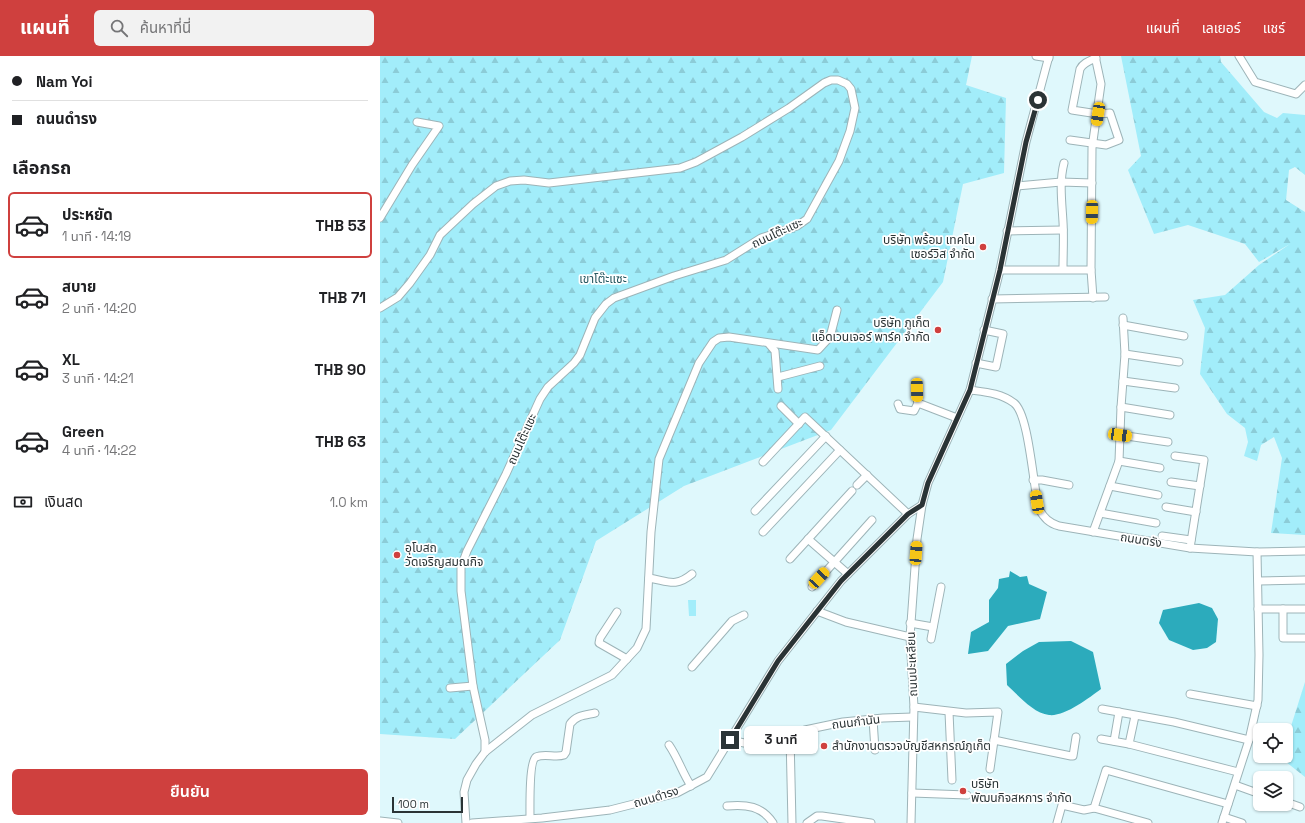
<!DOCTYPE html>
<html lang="th">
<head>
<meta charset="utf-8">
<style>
  :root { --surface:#fff; --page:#f2f2f2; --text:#202124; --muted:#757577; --line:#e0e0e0; --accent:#cf403e }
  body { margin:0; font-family:"Space Grotesk","Noto Sans Thai",sans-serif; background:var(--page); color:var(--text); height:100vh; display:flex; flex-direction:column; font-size:15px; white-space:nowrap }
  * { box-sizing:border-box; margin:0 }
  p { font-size:13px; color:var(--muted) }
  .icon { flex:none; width:22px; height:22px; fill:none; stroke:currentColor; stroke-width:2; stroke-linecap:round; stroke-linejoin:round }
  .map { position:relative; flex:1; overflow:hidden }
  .drawer { display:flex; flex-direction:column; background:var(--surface); width:380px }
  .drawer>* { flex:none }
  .banner { display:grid; align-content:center; height:88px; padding:0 12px; background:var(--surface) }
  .fabs { position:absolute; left:873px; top:667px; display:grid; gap:8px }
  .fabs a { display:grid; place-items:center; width:40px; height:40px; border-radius:6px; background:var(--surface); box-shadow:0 1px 3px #0004; font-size:20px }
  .scale { position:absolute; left:12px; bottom:10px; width:71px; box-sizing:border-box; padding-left:4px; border:2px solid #2a3335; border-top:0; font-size:11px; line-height:14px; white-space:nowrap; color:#2a3335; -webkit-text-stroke:3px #fff; paint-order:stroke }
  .end { position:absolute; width:18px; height:18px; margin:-9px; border:5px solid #2a3335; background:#fff; box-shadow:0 0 0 2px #fff }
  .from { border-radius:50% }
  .bubble { position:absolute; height:28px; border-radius:6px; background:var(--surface); box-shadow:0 1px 3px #0004; font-size:13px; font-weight:600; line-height:28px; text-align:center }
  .car { position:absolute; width:12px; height:24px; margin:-12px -6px; border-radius:5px; box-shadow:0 0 3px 1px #0007; background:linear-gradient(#f5c518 24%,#345 0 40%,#f5c518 0 76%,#345 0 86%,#f5c518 0) }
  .banner b { display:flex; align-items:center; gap:14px; height:38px; font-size:15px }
  .banner b+b { border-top:1px solid var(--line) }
  .banner i { width:10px; height:10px; background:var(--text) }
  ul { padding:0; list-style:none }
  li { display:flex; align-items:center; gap:12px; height:66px; margin:0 8px 6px; padding:0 4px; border:2px solid transparent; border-radius:6px }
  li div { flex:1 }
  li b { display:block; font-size:15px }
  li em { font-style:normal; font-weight:600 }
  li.current { border-color:var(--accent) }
  li>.icon { width:36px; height:36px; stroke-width:1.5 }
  h2 { padding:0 12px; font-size:18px; line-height:48px }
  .pay { display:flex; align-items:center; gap:10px; height:44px; padding:0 12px; font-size:15px }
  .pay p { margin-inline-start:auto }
  .primary-button { display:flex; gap:8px; margin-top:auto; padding:8px 12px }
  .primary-button a { flex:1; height:46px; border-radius:6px; background:var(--accent); color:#fff; font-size:16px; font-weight:600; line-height:46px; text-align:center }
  header { display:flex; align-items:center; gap:24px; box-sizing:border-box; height:56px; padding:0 20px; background:var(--accent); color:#fff }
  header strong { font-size:19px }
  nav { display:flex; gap:22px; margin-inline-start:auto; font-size:14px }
  .search { width:280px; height:36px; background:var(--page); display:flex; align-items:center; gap:10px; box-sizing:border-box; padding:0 14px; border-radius:6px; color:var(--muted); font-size:15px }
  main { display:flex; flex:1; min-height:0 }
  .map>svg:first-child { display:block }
  .forest { fill:url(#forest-firs) }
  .pitch { fill:#a2edfa }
  .water { fill:#2cabbc }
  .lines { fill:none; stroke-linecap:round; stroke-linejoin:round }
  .minor-casing { stroke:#9db4b8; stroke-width:9 }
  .minor { stroke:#fff; stroke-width:7 }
  .route { stroke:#2a3335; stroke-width:5 }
  .poi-dot { fill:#cf403e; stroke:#fff; stroke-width:1.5 }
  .labels { text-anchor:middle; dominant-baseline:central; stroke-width:3.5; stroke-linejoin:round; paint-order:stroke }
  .street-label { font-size:12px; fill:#2a3335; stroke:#fff }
  .poi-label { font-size:12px; fill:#2a3335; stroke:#fff; text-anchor:start }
  .park-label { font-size:12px; fill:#265860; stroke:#fff }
</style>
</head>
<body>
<header>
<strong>แผนที่</strong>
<div class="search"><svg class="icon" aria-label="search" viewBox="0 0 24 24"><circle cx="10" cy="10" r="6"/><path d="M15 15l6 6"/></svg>ค้นหาที่นี่</div>
<nav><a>แผนที่</a><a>เลเยอร์</a><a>แชร์</a></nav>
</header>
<main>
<section class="drawer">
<div class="banner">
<b><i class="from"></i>Nam Yoi</b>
<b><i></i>ถนนดำรง</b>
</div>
<h2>เลือกรถ</h2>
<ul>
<li class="current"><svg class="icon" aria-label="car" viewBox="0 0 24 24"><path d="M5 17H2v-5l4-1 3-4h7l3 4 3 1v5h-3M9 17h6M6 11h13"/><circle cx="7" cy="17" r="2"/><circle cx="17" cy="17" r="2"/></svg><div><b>ประหยัด</b><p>1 นาที · 14:19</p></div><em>THB 53</em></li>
<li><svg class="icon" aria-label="car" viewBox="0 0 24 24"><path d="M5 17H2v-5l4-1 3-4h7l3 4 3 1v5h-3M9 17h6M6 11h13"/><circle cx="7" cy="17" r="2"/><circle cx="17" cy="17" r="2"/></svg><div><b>สบาย</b><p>2 นาที · 14:20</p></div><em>THB 71</em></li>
<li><svg class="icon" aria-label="car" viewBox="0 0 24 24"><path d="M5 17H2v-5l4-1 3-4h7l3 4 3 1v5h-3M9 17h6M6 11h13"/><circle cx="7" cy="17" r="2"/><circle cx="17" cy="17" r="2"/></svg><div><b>XL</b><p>3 นาที · 14:21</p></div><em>THB 90</em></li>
<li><svg class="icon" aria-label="car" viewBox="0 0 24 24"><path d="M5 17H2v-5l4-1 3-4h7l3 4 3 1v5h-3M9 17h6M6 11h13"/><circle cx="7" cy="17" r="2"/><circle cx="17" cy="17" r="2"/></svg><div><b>Green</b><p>4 นาที · 14:22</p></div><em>THB 63</em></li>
</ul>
<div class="pay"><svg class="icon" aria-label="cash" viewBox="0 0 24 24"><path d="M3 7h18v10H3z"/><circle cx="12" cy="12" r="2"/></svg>เงินสด<p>1.0 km</p></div>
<div class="primary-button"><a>ยืนยัน</a></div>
</section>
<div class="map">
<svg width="925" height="767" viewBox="0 0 925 767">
  <defs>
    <pattern id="forest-firs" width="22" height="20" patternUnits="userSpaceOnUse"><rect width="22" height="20" fill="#a2edfa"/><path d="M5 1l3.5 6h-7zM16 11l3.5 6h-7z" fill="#8cccd7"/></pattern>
  </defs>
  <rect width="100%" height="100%" fill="#dff8fc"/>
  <g class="forest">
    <path d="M0,0H592L586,29L626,42L624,117L583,128L563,226L451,374L304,430L216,485L180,584L75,683L0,678Z"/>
    <path d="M741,0H840L841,6L884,56L897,62L903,57L925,59V119L915,111L909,114L906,144L925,156V479L891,477L902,402L894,381L881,389L877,405L864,400L868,386L865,372L847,358L820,318L825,272L813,244L845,239L879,209L910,188L879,206L865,188L808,169L774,178L748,114L761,100Z"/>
    <path d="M925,626V721L901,702L902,700H906V686Z"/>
  </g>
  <path class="pitch" d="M308,544H316V560H309Z"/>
  <g class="water">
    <path d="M630,515L640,521L647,520L649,528L667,536L660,563L628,570L608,595L588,598L591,576L609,566V544L618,532L619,523L629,521Z"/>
    <path d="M819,547L832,552L838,563L836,586L827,592L813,594L789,584L779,567L783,554Z"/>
    <path d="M691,585L713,596L721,633C709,642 684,661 669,659C653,657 638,639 627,629L626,608L643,595L659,586Z"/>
  </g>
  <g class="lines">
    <defs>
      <g id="minor">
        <path d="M656,0L669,2"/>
        <path d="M859,0L875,26L916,38L925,29"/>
        <path d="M690,84L726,89L739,84L730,57L718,58L692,54L700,13C703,7 709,5 716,2"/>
        <path d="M637,130L681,126L712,127"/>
        <path d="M0,162L32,109L59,70L37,66"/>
        <path d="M627,175L683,174"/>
        <path d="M683,213C683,197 684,182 683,166C682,147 679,126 684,107"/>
        <path d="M620,214H711"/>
        <path d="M713,242L711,214L712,92L721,28L715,0"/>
        <path d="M612,243L725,241"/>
        <path d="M0,252L18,241L30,227L50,199L60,179L93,148L116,130L130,125L144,124L169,127L300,112L316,106L362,81L409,52L444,27L451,24H458L467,28L471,33L475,52L470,75L459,105L427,163L417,170L381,182L346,204L294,220L234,242L226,248L215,262L200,299L194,307L168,331L160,343L126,418L87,495L81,511V535L93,630L105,684V696"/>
        <path d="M743,269L804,280"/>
        <path d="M389,288L395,295L398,333"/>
        <path d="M745,298L799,306"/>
        <path d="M596,307L616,311L623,278L604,274"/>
        <path d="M398,321L440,310"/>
        <path d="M743,325L795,332"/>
        <path d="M537,334V343L538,347"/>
        <path d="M590,334C605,336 621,337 634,347C649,358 653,430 659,453C664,462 669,467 679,470L810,492L877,496L925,495"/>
        <path d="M518,348L520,353L534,355L538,347L577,362"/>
        <path d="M401,350L419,368"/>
        <path d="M741,351L790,359"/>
        <path d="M740,379L788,386"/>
        <path d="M795,400L824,404L810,492"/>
        <path d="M739,405L780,412"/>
        <path d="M383,406L425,361L528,458"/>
        <path d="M653,424H662L689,429"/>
        <path d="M791,426L820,430"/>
        <path d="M477,429L487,419"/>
        <path d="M730,430L778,439"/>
        <path d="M786,451L816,456"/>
        <path d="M375,455L446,380"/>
        <path d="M720,457L776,467"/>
        <path d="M383,476L460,394"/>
        <path d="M713,476L739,405L741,351L745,298L743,262"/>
        <path d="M782,480L811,484"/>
        <path d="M428,483L468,518"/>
        <path d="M410,503L472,435"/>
        <path d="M269,522C288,525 295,532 312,518"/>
        <path d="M878,525L925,524"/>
        <path d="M432,531L492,464"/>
        <path d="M878,553H925"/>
        <path d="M903,553V582H925"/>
        <path d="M437,555L466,566L530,581"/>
        <path d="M237,556L220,582L219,587L247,603"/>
        <path d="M530,567L553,571"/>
        <path d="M551,583L561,531"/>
        <path d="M312,611L352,565L364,559"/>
        <path d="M70,632L93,630"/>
        <path d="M810,638L877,650"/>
        <path d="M534,651L586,657L618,656L610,713"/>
        <path d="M722,653L794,666L869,684"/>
        <path d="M569,656L572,724"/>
        <path d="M493,663L495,694"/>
        <path d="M410,680L412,767"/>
        <path d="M721,683L749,688L858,716"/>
        <path d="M350,684L369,688L410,680L425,674L463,666L503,662L533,661"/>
        <path d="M614,684L691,700H693L696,681"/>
        <path d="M734,685L739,656"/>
        <path d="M749,688L755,660"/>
        <path d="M289,689C298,702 302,716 311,730"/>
        <path d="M855,729L880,738"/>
        <path d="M532,737L587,739"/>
        <path d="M906,746L920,751"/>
        <path d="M347,750C366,748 382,750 393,767"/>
        <path d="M714,752L726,714L848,748"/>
        <path d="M844,761L862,767"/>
        <path d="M150,762C150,753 149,705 156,701C164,697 176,702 184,699L186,696L190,668C196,659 206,659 215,657"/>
        <path d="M0,765L18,767"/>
        <path d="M86,767L84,736L87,724L96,708L105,696L152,659L232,619L257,592L266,573L271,476L279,403L319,307L333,286L339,282L349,281L438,294L450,281L457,254"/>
        <path d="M92,767L162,762L230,754L297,737L327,721L398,605L461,525L528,458L542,449"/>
        <path d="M427,767L437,760H442L491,767"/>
        <path d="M531,767L534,651L530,581L537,483L542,449L548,427L590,334L620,214L646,86L669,0"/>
        <path d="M677,767L682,749L704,754L714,752L768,767"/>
        <path d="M842,767L869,684L878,644L879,599L877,496"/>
      </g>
    </defs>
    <use href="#minor" class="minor-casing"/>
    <use href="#minor" class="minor"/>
  </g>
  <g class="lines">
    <path class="route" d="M350,684L398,605L461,525L528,458L542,449L548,427L590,334L620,214L646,86L658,44"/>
  </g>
  <g class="poi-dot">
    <circle cx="603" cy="191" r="4"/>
    <circle cx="558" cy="274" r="4"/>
    <circle cx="17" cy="499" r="4"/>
    <circle cx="444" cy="690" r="4"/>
    <circle cx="583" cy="735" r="4"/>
  </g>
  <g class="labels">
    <g class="street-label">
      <text transform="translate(397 177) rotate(-25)">ถนนโต๊ะแซะ</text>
      <text transform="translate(142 383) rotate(-66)">ถนนโต๊ะแซะ</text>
      <text transform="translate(761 484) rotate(9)">ถนนตรัง</text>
      <text transform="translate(532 608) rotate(-92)">ถนนปะเหลียน</text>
      <text transform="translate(476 666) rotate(-7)">ถนนกำนัน</text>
      <text transform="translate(276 741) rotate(-17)">ถนนดำรง</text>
    </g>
    <g class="poi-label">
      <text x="595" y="184" text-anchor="end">บริษัท พร้อม เทคโน<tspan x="595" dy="14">เซอร์วิส จำกัด</tspan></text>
      <text x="550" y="267" text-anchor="end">บริษัท ภูเก็ต<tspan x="550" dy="14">แอ็ดเวนเจอร์ พาร์ค จำกัด</tspan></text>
      <text x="25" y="492">อุโบสถ<tspan x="25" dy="14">วัดเจริญสมณกิจ</tspan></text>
      <text x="452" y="690">สำนักงานตรวจบัญชีสหกรณ์ภูเก็ต</text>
      <text x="591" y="728">บริษัท<tspan x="591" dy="14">พัฒนกิจสหการ จำกัด</tspan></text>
    </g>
    <g class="park-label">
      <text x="223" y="223">เขาโต๊ะแซะ</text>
    </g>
  </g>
</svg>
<div class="fabs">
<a><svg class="icon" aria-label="locate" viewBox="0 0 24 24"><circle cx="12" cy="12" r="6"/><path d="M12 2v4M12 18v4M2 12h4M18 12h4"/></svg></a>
<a><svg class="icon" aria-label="layers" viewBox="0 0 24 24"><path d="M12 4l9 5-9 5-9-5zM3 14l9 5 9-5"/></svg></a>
</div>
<div class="scale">100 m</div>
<i class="end from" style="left:658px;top:44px"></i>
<i class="end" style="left:350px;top:684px"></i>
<div class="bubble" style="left:364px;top:670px;width:74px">3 นาที</div>
<i class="car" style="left:718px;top:58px;rotate:189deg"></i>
<i class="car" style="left:712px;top:156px;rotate:181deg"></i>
<i class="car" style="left:537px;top:334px;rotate:179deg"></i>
<i class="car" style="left:740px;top:379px;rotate:98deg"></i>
<i class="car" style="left:657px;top:446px;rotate:351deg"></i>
<i class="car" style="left:536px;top:497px;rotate:4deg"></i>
<i class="car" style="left:439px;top:522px;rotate:43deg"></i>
</div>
</main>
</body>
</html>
